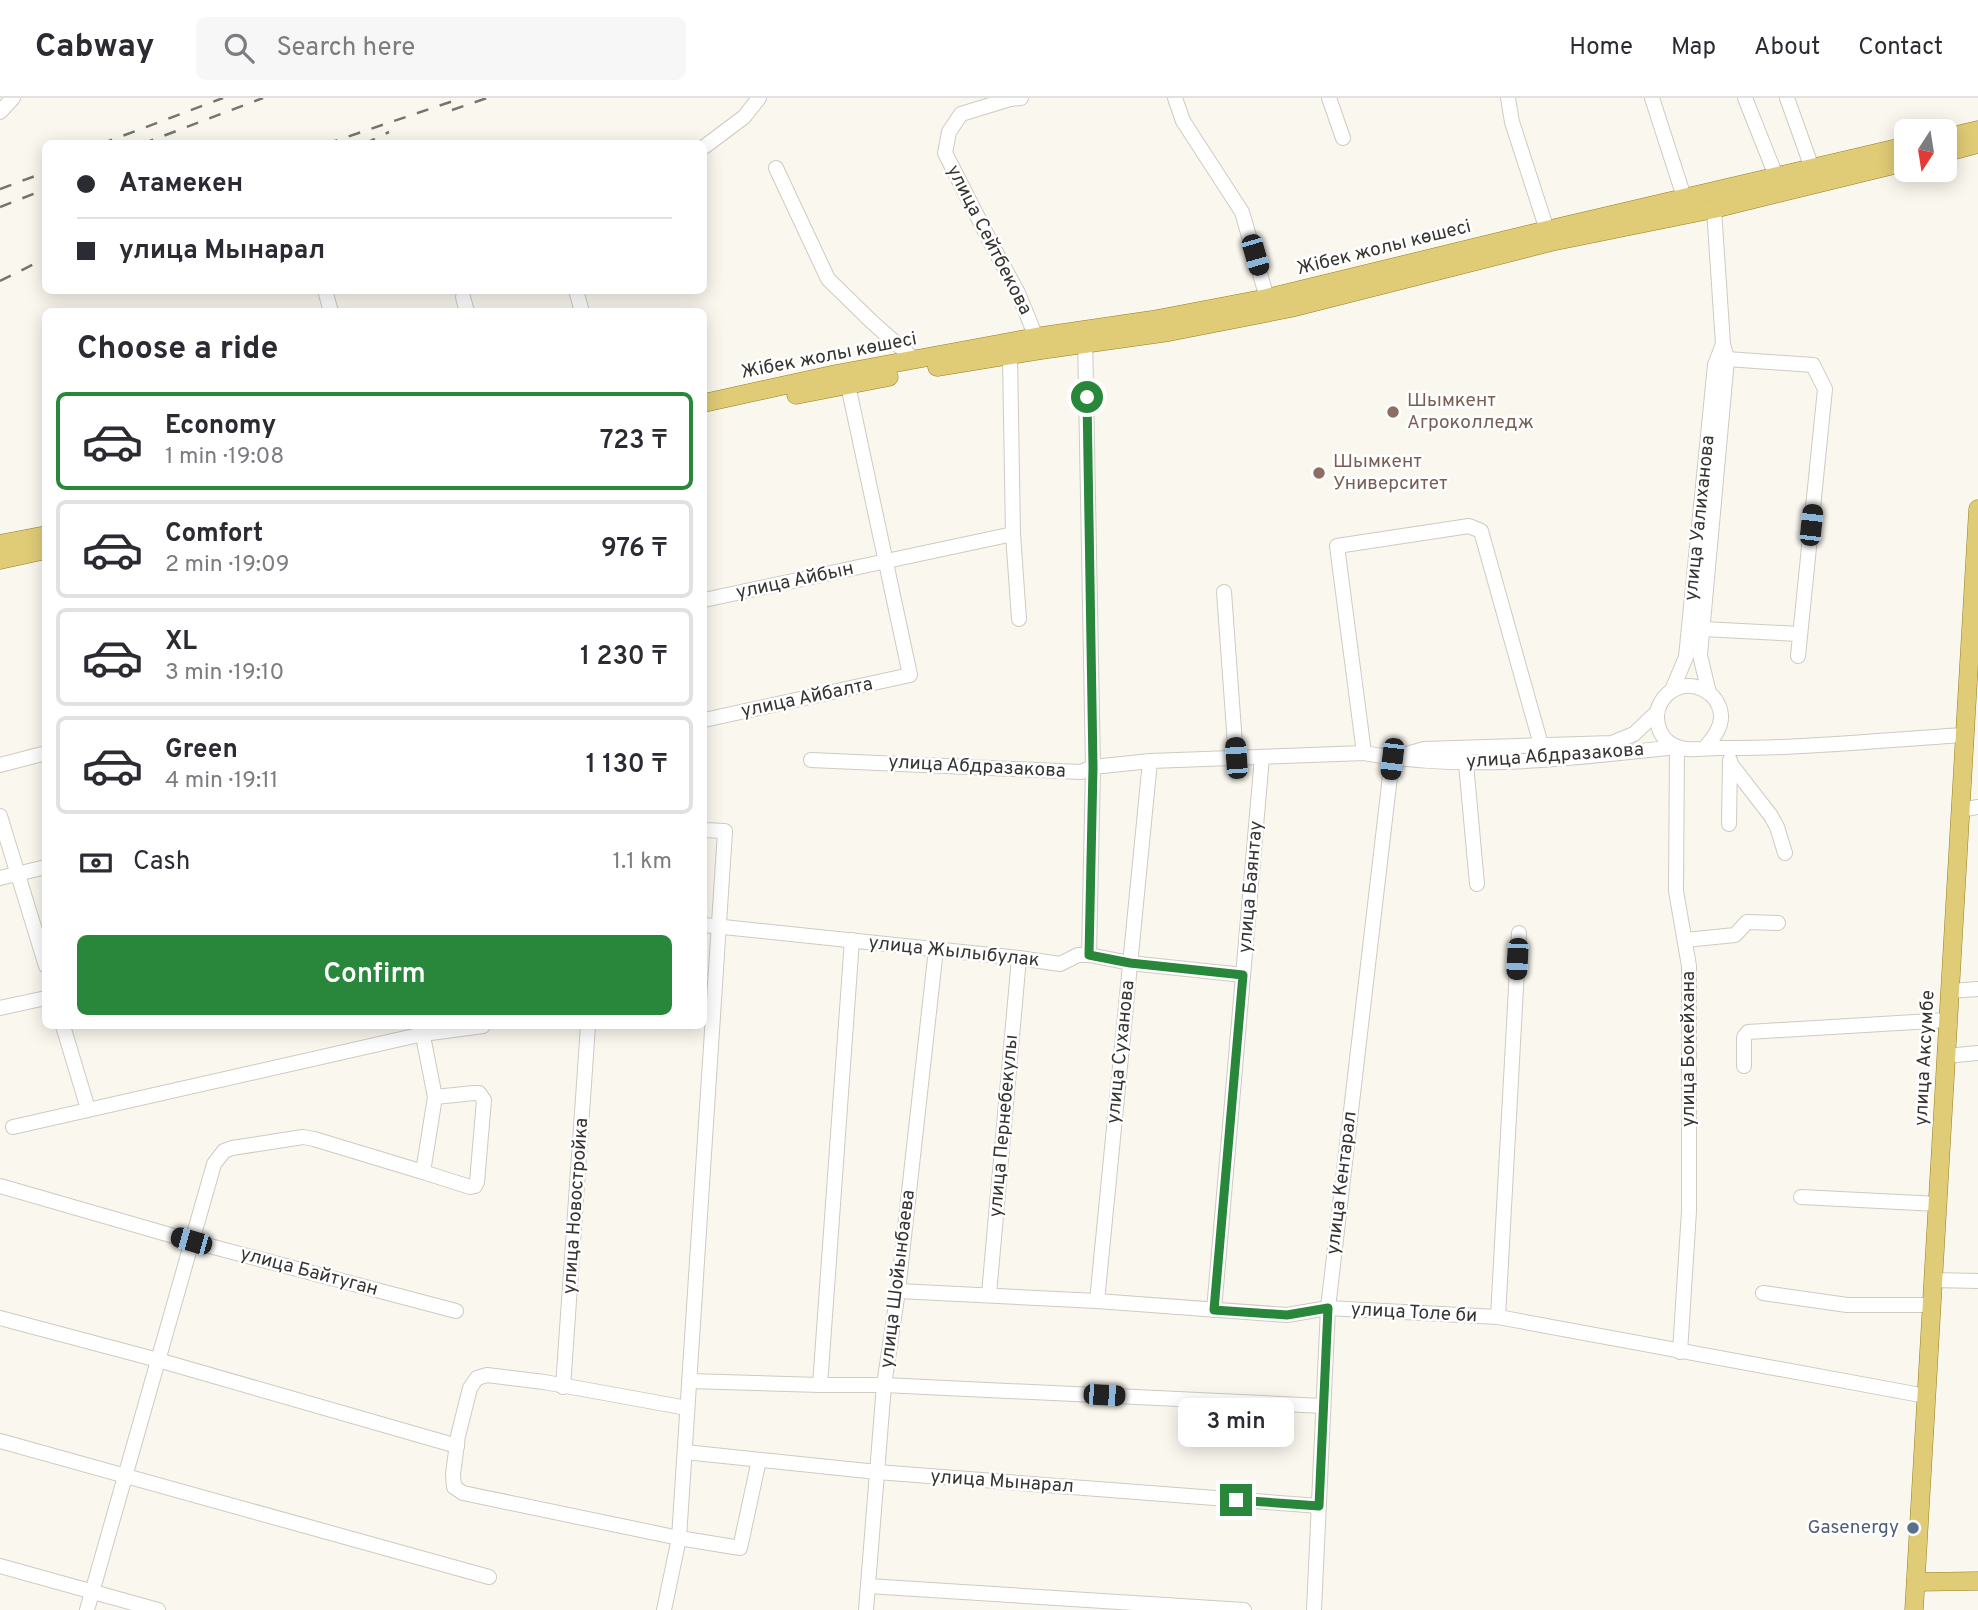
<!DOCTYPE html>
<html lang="en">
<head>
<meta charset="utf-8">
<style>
  :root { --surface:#fff; --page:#f7f7f7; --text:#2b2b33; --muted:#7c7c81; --line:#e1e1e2; --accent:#28873a }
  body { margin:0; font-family:Overpass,sans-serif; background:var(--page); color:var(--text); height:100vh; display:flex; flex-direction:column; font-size:26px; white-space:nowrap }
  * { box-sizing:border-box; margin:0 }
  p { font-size:23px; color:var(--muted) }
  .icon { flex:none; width:38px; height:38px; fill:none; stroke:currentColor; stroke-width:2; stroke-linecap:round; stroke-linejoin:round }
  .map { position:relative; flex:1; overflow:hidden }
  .details { position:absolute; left:42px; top:210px; width:665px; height:721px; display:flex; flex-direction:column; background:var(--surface); border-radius:10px; box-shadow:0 4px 18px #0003 }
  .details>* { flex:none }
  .banner { position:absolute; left:42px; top:42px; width:665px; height:154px; border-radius:10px; box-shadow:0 4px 18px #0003; display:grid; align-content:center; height:154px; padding:0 35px; background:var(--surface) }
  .needle { width:46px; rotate:192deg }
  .fabs { position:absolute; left:1894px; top:21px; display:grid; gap:14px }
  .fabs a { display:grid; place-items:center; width:63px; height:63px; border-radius:10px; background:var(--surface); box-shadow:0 4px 18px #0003; font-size:35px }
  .end { position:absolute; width:32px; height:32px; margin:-16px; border:9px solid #28873a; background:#fff; box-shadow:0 0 0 4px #fff }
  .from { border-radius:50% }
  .bubble { position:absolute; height:49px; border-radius:10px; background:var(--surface); box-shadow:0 4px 18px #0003; font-size:23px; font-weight:600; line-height:49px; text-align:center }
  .car { position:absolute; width:21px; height:42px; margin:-21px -10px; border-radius:9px; box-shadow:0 0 5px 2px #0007; background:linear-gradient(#222 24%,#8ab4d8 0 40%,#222 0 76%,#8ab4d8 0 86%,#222 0) }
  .banner b { display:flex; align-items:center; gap:24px; height:66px; font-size:26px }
  .banner b+b { border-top:2px solid var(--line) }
  .banner i { width:18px; height:18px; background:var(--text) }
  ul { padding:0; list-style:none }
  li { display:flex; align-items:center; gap:21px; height:98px; margin:0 14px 10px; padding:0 21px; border:4px solid var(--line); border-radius:10px }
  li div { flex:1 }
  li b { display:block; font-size:26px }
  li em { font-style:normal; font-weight:600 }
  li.active { border-color:var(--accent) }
  li>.icon { width:63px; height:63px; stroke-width:1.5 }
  h2 { padding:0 35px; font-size:32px; line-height:84px }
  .pay { display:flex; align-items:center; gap:18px; height:77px; padding:0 35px; font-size:26px }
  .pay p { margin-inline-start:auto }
  .cta { display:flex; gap:14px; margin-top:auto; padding:14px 35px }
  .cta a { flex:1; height:80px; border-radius:10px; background:var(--accent); color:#fff; font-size:28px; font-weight:600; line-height:80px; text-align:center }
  header { display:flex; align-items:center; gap:42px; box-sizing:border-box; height:98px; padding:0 35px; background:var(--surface); border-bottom:2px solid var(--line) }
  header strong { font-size:33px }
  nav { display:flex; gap:38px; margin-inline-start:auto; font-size:24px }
  .search { width:490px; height:63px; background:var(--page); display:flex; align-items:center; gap:18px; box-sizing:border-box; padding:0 24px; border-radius:10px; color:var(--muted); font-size:26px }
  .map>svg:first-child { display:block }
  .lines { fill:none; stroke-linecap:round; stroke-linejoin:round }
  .minor-casing { stroke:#cdcbc2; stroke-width:16 }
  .major-casing { stroke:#978023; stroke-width:19 }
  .minor { stroke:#fff; stroke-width:14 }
  .major { stroke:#e0cb76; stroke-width:18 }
  .rail { stroke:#75746f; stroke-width:2.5; stroke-dasharray:12 12; stroke-linecap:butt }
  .route { stroke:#28873a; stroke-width:9 }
  .education-dot { fill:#8d6e63; stroke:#fff; stroke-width:2.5 }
  .service-dot { fill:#5c6f8a; stroke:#fff; stroke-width:2.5 }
  .labels { text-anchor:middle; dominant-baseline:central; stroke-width:5; stroke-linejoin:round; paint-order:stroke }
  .street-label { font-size:19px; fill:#363532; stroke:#fff }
  .education-label { font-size:19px; fill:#785e54; stroke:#fff; text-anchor:start }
  .service-label { font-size:19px; fill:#4e5e75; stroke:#fff; text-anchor:end }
</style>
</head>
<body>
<header>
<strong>Cabway</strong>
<div class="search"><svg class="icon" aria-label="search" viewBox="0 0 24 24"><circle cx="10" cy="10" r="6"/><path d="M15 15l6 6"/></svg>Search here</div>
<nav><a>Home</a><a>Map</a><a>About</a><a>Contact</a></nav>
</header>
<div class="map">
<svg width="1978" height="1512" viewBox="0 0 1978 1512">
  <rect width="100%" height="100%" fill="#f9f7ee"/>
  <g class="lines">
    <defs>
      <g id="minor">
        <path d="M1021,0L1010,1L961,16L949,34L945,55L992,147L1018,195L1036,239"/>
        <path d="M1175,0L1183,23L1242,114L1267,200"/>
        <path d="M1329,0L1343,40"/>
        <path d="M1508,0L1512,24L1547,132"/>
        <path d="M1652,0L1684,99"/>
        <path d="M1745,0L1776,78"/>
        <path d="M1787,0L1812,70"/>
        <path d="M0,14L13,0"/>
        <path d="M704,49L744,19L759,0"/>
        <path d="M776,70L828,181L872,224L915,262"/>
        <path d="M325,192L331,214"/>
        <path d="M576,192L582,214"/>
        <path d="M463,199L467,214"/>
        <path d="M1085,237L1093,669L1089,857"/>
        <path d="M1010,258L1013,436L1019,521"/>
        <path d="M1727,261L1813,267L1825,291L1798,558"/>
        <path d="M1224,494L1236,660"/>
        <path d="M704,502L1013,436"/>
        <path d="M1703,531L1800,536"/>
        <path d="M1672,592L1686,559L1715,267L1723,246"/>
        <path d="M1709,595L1700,557L1727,261L1723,246L1714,111"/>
        <path d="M704,622L910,577L848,287"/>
        <path d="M1705,650C1712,641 1722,630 1721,617C1719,594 1693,581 1673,592C1664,597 1657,608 1657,618C1657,631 1663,643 1675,648C1688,654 1704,650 1718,650C1799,651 1883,642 1964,637"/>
        <path d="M1364,655L1337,448L1469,428L1481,433L1541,647"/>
        <path d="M1465,655L1477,786"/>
        <path d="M1400,658L1424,651L1612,645L1634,636L1657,614"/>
        <path d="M811,662L1081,674L1093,669L1150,663L1364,655C1465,674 1575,660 1677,649L1676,793L1689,868V1113L1680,1254"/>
        <path d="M1730,665L1771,718L1777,729L1785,755"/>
        <path d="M0,667L46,655"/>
        <path d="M1960,712L1978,709"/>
        <path d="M0,718L46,868"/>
        <path d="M1729,726L1730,662"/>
        <path d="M0,780L46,769"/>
        <path d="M704,827L1019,860L1060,866L1078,857H1089L1130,865L1243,877"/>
        <path d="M1685,842L1735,837L1747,824L1778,825"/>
        <path d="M1950,893L1978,891"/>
        <path d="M0,910L46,900"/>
        <path d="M63,928L88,1011"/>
        <path d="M1946,958L1978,955"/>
        <path d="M1744,968V939L1748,934L1948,922"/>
        <path d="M13,1029L423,936L483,928"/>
        <path d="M423,1074L470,1089L475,1088L477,1084L484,1002L479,995H474L435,999"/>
        <path d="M0,1088L191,1143L456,1213"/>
        <path d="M1801,1099L1938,1106"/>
        <path d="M1933,1182L1978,1183"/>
        <path d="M898,1193L1097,1203L1287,1217L1328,1210L1498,1219L1926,1298"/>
        <path d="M1763,1195L1847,1207H1932"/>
        <path d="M989,1196L1019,860"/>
        <path d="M1097,1203L1150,663"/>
        <path d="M1214,1212L1262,659"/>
        <path d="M1498,1219L1519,835"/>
        <path d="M0,1220L158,1262L457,1348"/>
        <path d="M689,1283L820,1287H884L1323,1308"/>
        <path d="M820,1287L852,842"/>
        <path d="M563,1289L588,928"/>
        <path d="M687,1310L544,1284L487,1277L477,1280L470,1290L458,1338L453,1376L454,1389L463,1395L679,1440L740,1450L759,1362"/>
        <path d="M0,1343L489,1479"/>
        <path d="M685,1354L877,1374L1319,1408"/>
        <path d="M0,1468L158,1512"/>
        <path d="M868,1488L1244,1512"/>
        <path d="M87,1512L214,1066L224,1053L232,1050L303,1039L314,1041L423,1074L435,999L421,928"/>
        <path d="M664,1512L679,1440L725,733L704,732"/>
        <path d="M866,1512L884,1287L898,1193L936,851"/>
        <path d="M1314,1512L1328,1210L1392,661"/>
      </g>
      <g id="major">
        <path d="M1944,40L1978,32"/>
        <path d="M1944,55L1978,46"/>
        <path d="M937,269L1041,252L1169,234L1291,210L1551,144L1714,111L1906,64"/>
        <path d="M796,297L889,279"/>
        <path d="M704,305L836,276L1036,239L1152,222L1267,200L1547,132L1906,48"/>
        <path d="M0,446L46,437"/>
        <path d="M0,462L46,452"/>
        <path d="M1916,1484L1978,1483"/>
        <path d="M1914,1512L1978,411"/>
      </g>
    </defs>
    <use href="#minor" class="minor-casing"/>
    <use href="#major" class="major-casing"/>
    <use href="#minor" class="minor"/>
    <use href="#major" class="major"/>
    <g class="rail">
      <path d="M452,12L487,0"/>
      <path d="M101,46L223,0"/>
      <path d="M142,46L263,0"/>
      <path d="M326,46L462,0"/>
      <path d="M364,46L389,34"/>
      <path d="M0,91L46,74"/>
      <path d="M0,109L46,91"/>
      <path d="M0,183L46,160"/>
    </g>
  </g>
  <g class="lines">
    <path class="route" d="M1087,299L1093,669L1089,857L1130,865L1243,877L1214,1212L1287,1217L1328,1210L1319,1408L1236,1402"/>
  </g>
  <g class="education-dot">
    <circle cx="1393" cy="314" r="7"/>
    <circle cx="1319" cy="375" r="7"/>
  </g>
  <circle class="service-dot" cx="1913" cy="1430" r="7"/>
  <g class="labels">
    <g class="street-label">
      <text transform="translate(989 142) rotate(63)">улица Сейтбекова</text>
      <text transform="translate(1384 150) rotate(-14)">Жібек жолы көшесі</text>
      <text transform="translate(829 258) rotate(-11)">Жібек жолы көшесі</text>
      <text transform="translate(1700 420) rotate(-84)">улица Уалиханова</text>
      <text transform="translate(795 483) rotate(-12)">улица Айбын</text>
      <text transform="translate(807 600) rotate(-12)">улица Айбалта</text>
      <text transform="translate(1555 658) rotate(-4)">улица Абдразакова</text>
      <text transform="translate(977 669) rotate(3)">улица Абдразакова</text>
      <text transform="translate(1251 789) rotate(-85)">улица Баянтау</text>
      <text transform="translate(954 854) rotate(6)">улица Жылыбулак</text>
      <text transform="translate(1689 951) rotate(-90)">улица Бокейхана</text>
      <text transform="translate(1121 954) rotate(-84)">улица Суханова</text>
      <text transform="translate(1925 960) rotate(-87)">улица Аксумбе</text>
      <text transform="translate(1004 1028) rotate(-85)">улица Пернебекулы</text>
      <text transform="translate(1342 1085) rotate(-83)">улица Кентарал</text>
      <text transform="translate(576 1108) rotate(-86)">улица Новостройка</text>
      <text transform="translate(309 1174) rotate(15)">улица Байтуган</text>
      <text transform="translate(898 1181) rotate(-83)">улица Шойынбаева</text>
      <text transform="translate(1414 1215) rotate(3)">улица Толе би</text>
      <text transform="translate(1002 1384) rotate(4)">улица Мынарал</text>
    </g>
    <g class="education-label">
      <text x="1407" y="303">Шымкент<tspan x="1407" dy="22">Агроколледж</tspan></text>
      <text x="1333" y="364">Шымкент<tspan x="1333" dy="22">Университет</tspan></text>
    </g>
    <g class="service-label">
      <text x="1899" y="1430">Gasenergy</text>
    </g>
  </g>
</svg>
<div class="fabs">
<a><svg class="needle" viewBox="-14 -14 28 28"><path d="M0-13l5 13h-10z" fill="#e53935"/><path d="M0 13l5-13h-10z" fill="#7c7c81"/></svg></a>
</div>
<i class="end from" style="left:1087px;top:299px"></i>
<i class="end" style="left:1236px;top:1402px"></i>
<div class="bubble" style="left:1178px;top:1300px;width:116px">3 min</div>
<i class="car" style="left:1255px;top:157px;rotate:164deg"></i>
<i class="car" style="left:1811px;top:427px;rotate:6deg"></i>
<i class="car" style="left:1236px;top:660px;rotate:356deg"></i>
<i class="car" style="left:1392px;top:661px;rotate:187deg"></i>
<i class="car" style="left:1517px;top:861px;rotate:183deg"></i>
<i class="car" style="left:191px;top:1143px;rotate:286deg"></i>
<i class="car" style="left:1104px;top:1297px;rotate:93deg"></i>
<div class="banner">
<b><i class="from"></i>Атамекен</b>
<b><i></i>улица Мынарал</b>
</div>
<section class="details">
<h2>Choose a ride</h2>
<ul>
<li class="active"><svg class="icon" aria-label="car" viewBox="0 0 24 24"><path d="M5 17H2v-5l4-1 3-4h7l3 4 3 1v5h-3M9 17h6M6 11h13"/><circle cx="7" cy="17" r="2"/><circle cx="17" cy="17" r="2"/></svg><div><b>Economy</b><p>1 min · 19:08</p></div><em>723 ₸</em></li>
<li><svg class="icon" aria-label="car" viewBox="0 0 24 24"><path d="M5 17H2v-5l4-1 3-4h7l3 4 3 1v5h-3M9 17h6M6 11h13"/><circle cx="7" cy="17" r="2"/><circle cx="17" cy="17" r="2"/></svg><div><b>Comfort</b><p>2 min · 19:09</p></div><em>976 ₸</em></li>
<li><svg class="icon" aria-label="car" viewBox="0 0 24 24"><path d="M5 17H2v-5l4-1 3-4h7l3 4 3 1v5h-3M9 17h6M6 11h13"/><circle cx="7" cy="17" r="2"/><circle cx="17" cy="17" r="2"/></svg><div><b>XL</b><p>3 min · 19:10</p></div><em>1 230 ₸</em></li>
<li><svg class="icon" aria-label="car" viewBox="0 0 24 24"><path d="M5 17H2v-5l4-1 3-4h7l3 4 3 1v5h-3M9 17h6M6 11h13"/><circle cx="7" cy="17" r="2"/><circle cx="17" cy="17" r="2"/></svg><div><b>Green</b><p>4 min · 19:11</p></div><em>1 130 ₸</em></li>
</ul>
<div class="pay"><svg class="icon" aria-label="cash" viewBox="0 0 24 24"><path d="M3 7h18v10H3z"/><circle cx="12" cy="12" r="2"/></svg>Cash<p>1.1 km</p></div>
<div class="cta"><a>Confirm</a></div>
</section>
</div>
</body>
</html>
